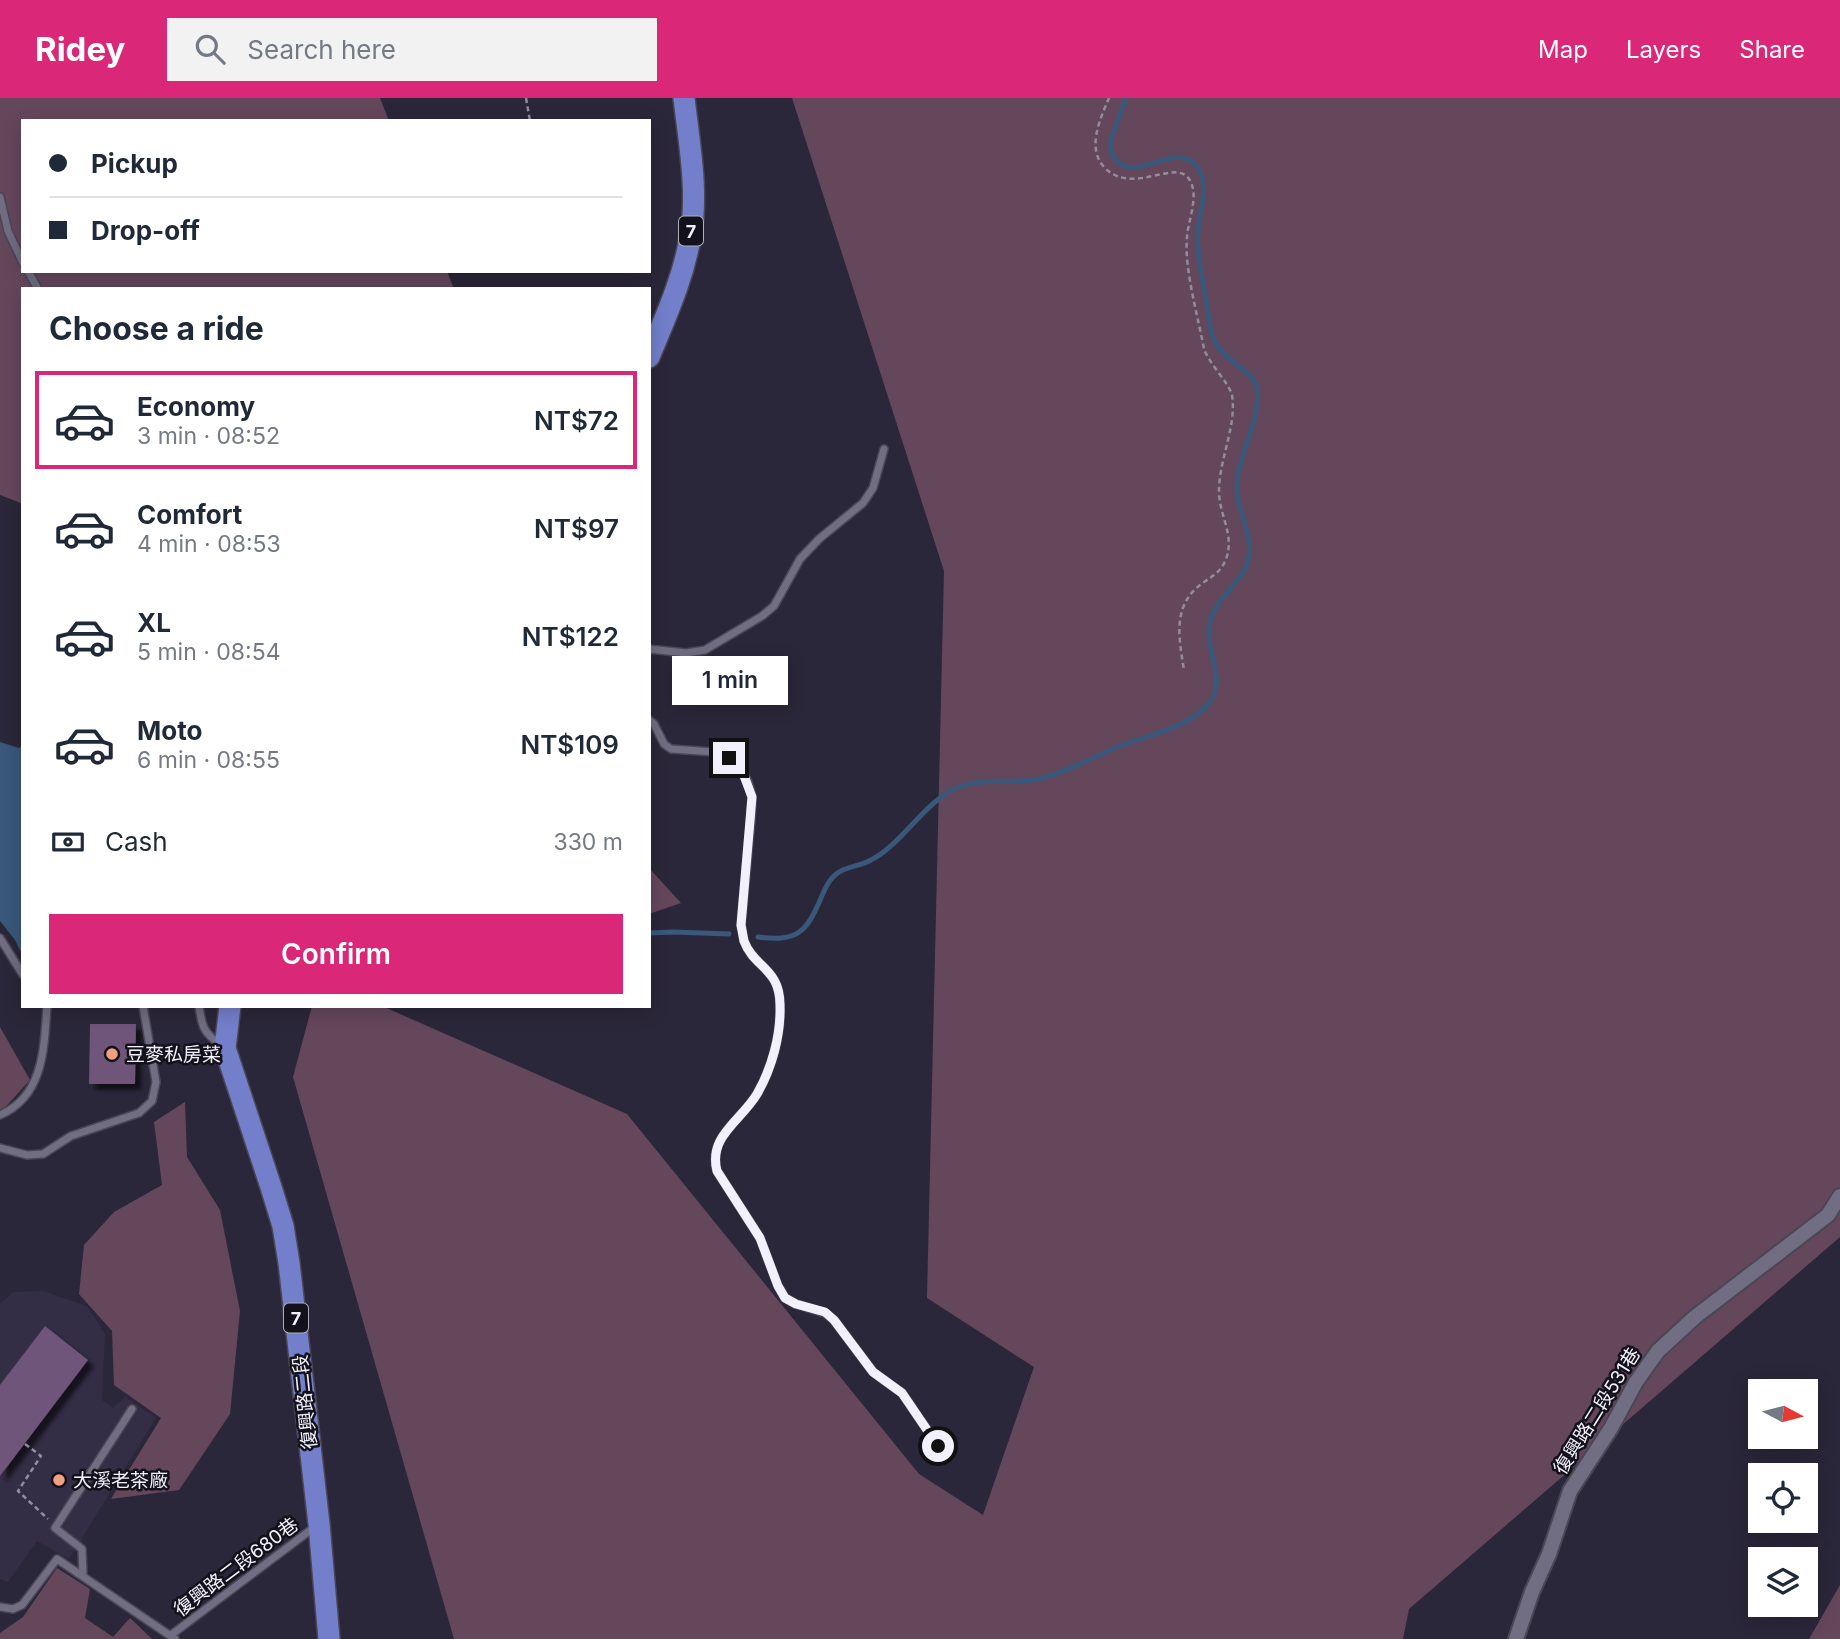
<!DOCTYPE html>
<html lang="en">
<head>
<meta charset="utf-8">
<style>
  :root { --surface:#fff; --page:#f2f2f3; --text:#1f2937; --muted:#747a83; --line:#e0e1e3; --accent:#db2777 }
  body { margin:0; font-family:Inter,"Noto Sans TC",sans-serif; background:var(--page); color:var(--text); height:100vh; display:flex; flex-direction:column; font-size:26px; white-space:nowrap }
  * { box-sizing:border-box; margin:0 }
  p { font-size:23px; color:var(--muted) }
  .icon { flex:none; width:38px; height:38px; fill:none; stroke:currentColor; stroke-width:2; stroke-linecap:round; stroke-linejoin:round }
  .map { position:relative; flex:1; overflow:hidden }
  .details { position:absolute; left:21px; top:189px; width:630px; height:721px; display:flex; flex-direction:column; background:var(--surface); border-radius:0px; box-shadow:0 4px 18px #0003 }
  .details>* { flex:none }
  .banner { position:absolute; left:21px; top:21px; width:630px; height:154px; border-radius:0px; box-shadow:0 4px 18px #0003; display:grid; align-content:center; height:154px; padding:0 28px; background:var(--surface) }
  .needle { width:46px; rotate:97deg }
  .controls { position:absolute; left:1748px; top:1281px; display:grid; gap:14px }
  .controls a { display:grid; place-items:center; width:70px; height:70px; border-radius:0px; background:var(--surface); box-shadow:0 4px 18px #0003; font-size:35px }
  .end { position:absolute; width:32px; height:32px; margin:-16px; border:9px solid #f3f0fd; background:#111; box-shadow:0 0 0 4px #111 }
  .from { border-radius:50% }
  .bubble { position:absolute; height:49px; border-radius:0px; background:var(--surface); box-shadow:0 4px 18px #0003; font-size:23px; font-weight:600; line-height:49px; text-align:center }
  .banner b { display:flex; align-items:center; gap:24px; height:66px; font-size:26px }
  .banner b+b { border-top:2px solid var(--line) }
  .banner i { width:18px; height:18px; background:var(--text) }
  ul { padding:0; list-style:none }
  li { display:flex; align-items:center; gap:21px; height:98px; margin:0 14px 10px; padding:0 14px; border:4px solid transparent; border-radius:0px }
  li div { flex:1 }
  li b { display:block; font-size:26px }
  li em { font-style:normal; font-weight:600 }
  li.active { border-color:var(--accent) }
  li>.icon { width:63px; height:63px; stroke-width:1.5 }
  h2 { padding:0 28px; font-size:32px; line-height:84px }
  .pay { display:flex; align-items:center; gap:18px; height:77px; padding:0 28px; font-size:26px }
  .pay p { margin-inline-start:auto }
  .button { display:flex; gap:14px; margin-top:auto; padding:14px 28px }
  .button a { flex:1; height:80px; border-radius:0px; background:var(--accent); color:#fff; font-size:28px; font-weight:600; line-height:80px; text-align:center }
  header { display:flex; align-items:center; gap:42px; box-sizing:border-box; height:98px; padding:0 35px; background:var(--accent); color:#fff }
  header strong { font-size:33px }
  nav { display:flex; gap:38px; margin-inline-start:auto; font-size:24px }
  .search { width:490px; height:63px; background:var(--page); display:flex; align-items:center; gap:18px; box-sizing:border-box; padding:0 24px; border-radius:0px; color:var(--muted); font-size:26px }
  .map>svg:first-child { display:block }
  .built { fill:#332d46 }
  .green { fill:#65475c }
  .water { fill:#39587a }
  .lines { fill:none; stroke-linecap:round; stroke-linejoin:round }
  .stream { stroke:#39587a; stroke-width:5 }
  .building { fill:#6e5479; filter:url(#shadow) }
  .lane-casing { stroke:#4a4655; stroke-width:10 }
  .street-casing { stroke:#4a4655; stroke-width:18 }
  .primary-casing { stroke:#4a4655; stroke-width:24 }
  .path { stroke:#908d9d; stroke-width:2.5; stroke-dasharray:5 3.5; stroke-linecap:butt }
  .lane { stroke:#716d82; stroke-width:7 }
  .street { stroke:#716d82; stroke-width:14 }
  .primary { stroke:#737fcb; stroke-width:21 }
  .route { stroke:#f3f0fd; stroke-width:9 }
  .poi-dot { fill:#f2a07f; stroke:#13121a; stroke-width:2.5 }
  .labels { text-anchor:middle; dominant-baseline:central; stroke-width:5; stroke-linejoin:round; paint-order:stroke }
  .shield { fill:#13121a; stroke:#b0adb9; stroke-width:2 }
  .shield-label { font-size:18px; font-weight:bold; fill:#f3f0fd }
  .poi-label { font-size:19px; fill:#f3f0fd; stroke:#13121a; text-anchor:start }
  .street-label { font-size:19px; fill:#f3f0fd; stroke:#13121a }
</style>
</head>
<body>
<header>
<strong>Ridey</strong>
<div class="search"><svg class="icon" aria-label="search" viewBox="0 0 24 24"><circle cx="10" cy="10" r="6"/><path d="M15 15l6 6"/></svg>Search here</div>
<nav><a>Map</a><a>Layers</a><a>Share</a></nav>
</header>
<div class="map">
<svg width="1840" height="1541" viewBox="0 0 1840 1541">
  <defs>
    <filter id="shadow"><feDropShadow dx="6" dy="6" stdDeviation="2" flood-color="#0009"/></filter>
  </defs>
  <rect width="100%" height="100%" fill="#2b273a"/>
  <path class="built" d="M43,1193L87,1208L105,1236L102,1302L113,1310L125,1299L156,1320L69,1461L37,1443L8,1484L0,1481V1206L13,1194Z"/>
  <g class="green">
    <path d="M0,0H380L389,23H23V173H447L454,191H23V406L0,397Z"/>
    <path d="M792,0H1840V1139L1409,1511L1403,1541H454L293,979L312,908H382L627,1016L919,1376L983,1417L1034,1269L927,1200L944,473Z"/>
    <path d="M649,770L681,805L649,816Z"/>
    <path d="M0,929L30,982L0,1015Z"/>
    <path d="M185,1004L187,1059L220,1112L240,1213L230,1316L179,1392L111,1401L161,1320L114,1287L112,1233L79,1196L84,1147L114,1114L162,1087L154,1024Z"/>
    <path d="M57,1470L90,1491L85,1520L113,1539L130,1520L152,1541H0V1535L23,1519Z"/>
    <path d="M1840,1487V1541H1809Z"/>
  </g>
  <path class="water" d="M0,644L19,650L23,647V858L15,842L0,823Z"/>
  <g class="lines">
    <g class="stream">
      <path d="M649,835L673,834L729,836"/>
      <path d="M758,839C797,844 806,835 821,800C824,793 827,785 833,779C843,768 859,769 871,762C900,747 920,711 949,694C977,677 1007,687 1038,681C1065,675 1091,660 1117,649C1144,638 1177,633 1200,614C1233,588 1206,560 1209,530C1211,502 1241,488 1248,463C1255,435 1235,412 1237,385C1239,354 1261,323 1257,291C1256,273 1221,264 1212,237C1209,226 1208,213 1206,201C1201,174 1195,150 1199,123C1202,107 1208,84 1198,70C1179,41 1141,82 1119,65C1115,62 1114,58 1111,55V41L1126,0"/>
    </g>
  </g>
  <g class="building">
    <path d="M90,926H136L135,986H89Z"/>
    <path d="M45,1228L88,1262L0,1378V1287Z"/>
  </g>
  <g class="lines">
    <defs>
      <g id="lane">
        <path d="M0,99L8,133L23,165"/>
        <path d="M28,173L38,191"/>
        <path d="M649,551L686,555L705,552L762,518L774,508L800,461L819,441L863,405L873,390L884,351"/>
        <path d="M649,622L654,626L664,646L671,651L714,654L729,660L741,670L748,684L752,699L751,720L741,827C742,832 743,838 744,843C754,870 780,870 780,907C781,937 772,970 757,996C741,1023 708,1037 717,1073L760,1140L778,1188L785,1200L796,1206L825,1215L834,1222L873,1274L902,1295L938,1348"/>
        <path d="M0,840L23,877"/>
        <path d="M199,908C202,930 204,935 222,948"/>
        <path d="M0,1017C44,998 44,950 47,908"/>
        <path d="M0,1050L27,1057L43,1056L71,1038L139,1015L152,1003L156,984L143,908"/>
        <path d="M83,1477L82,1451L55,1430L132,1311"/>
        <path d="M0,1509L13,1511L22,1507L57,1461L175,1541"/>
        <path d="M171,1537L316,1428"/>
      </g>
      <path id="street" d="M1516,1541L1532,1494L1549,1456L1570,1393L1611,1330L1636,1284L1658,1253L1695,1219L1828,1117L1840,1098"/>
      <g id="primary">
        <path d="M649,259C666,218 684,179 691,135C698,91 689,44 684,0"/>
        <path d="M230,908L225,950L271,1089L283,1128L289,1165L319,1426L329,1541"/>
      </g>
    </defs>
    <use href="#lane" class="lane-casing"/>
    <use href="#street" class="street-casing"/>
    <use href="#primary" class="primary-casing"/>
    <g class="path">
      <path d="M526,0L530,23"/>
      <path d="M1109,0C1100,21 1086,51 1105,70C1133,98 1175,60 1189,81C1200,97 1188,122 1187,139C1184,171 1198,218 1204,251C1210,267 1229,285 1232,297C1237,328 1219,361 1219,393C1219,417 1235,437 1226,461C1221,475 1210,479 1200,487C1172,509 1179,541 1184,572"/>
      <path d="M25,1346L41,1358L18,1393L48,1421"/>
    </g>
    <use href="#lane" class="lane"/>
    <use href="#street" class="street"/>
    <use href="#primary" class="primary"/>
  </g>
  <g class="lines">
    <path class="route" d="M729,660L741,670L752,699L741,827C742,832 743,838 744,843C754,870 780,870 780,907C781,937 772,970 757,996C741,1023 708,1038 717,1073L760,1140L778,1188L785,1200L796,1206L825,1214L834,1222L873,1274L902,1295L938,1348"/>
  </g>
  <g class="poi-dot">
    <circle cx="112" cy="956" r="7"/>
    <circle cx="59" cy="1382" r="7"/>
  </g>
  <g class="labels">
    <g class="shield">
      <rect x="679" y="118.5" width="24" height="29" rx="5"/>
      <rect x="284" y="1205.5" width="24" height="29" rx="5"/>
    </g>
    <g class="shield-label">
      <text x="691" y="133">7</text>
      <text x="296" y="1220">7</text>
    </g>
    <g class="poi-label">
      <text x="126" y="956">豆麥私房菜</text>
      <text x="73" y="1382">大溪老茶廠</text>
    </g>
    <g class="street-label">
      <text transform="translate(305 1304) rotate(-96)">復興路二段</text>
      <text transform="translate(1597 1313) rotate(-58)">復興路二段531巷</text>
      <text transform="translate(236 1469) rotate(-37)">復興路二段680巷</text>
    </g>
  </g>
</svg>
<div class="controls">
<a><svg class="needle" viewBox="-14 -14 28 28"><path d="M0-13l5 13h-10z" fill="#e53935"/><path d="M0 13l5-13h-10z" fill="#747a83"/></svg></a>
<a><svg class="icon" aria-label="locate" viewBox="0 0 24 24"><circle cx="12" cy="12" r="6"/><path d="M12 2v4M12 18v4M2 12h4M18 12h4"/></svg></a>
<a><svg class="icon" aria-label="layers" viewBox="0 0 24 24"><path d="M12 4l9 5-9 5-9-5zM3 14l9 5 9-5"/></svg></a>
</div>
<i class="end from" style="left:938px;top:1348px"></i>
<i class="end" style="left:729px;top:660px"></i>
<div class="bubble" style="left:672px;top:558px;width:116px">1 min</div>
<div class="banner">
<b><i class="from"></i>Pickup</b>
<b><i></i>Drop-off</b>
</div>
<section class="details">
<h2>Choose a ride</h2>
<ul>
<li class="active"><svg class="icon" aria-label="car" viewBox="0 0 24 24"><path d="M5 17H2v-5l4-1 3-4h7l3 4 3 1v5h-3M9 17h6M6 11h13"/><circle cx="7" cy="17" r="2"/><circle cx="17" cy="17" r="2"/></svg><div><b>Economy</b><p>3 min · 08:52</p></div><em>NT$72</em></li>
<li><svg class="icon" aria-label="car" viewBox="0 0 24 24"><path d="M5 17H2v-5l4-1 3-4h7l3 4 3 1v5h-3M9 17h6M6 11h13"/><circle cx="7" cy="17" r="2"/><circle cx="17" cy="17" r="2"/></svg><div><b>Comfort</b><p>4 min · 08:53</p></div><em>NT$97</em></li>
<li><svg class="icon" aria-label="car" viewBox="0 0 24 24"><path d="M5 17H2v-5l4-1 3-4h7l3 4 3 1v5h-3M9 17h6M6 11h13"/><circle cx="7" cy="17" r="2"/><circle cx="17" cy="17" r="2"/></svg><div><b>XL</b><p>5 min · 08:54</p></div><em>NT$122</em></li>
<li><svg class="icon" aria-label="car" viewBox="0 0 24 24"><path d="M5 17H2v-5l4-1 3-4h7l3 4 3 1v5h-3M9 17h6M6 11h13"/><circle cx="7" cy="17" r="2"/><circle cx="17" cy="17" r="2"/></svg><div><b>Moto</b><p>6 min · 08:55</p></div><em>NT$109</em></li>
</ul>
<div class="pay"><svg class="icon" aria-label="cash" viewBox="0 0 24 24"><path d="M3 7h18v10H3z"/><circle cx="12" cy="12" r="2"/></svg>Cash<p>330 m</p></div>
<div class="button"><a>Confirm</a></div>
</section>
</div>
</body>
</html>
